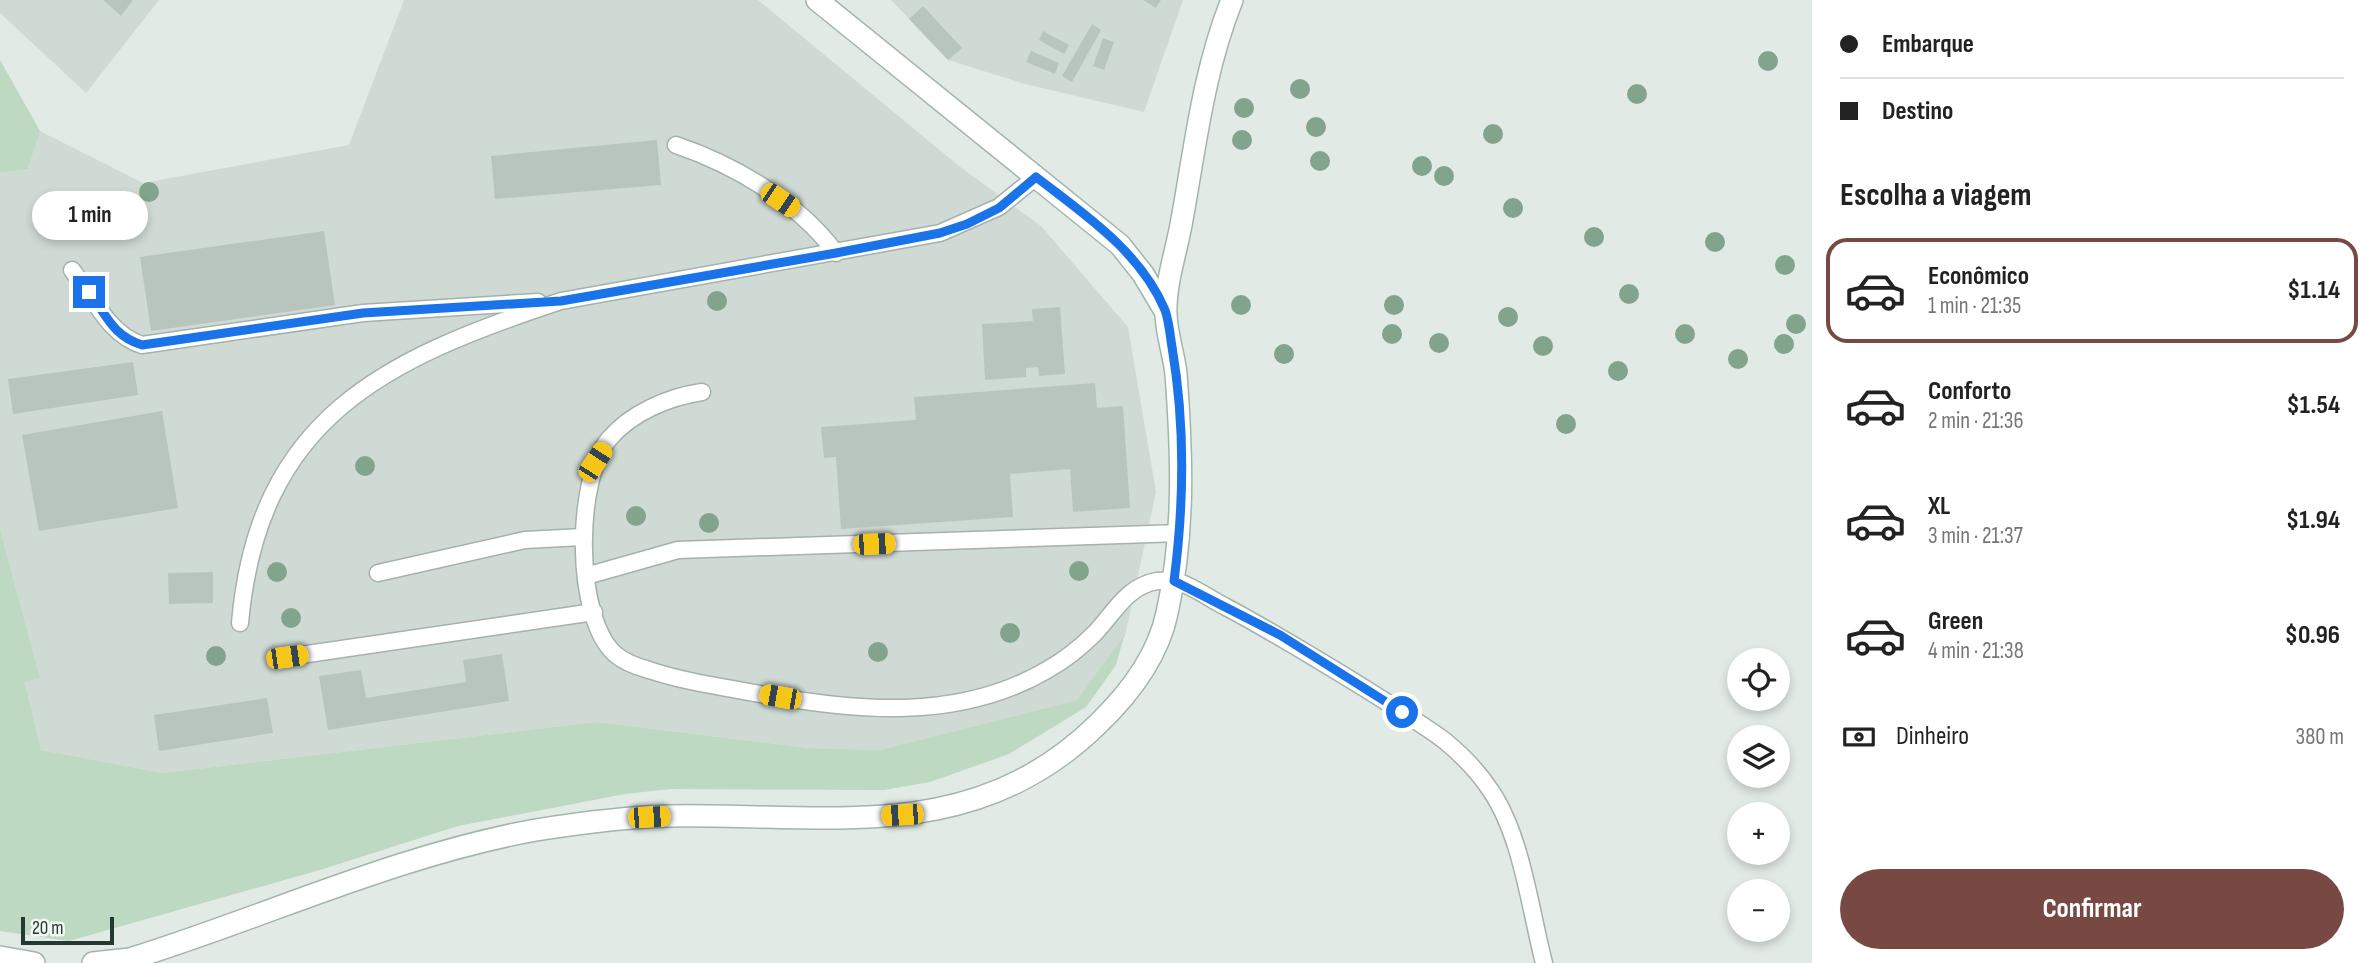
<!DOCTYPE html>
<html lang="pt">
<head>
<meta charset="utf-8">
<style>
  :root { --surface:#fff; --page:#f2f2f2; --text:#222; --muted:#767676; --line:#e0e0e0; --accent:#784942 }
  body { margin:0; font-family:"Sofia Sans Condensed",sans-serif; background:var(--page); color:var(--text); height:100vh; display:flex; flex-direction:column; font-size:26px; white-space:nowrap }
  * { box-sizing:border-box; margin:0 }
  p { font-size:23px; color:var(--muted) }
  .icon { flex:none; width:38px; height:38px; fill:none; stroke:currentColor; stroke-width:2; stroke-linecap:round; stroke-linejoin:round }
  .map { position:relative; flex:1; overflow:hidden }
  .panel { display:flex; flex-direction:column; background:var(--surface); width:560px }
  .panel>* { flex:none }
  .top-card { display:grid; align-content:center; height:154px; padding:0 28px; background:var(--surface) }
  .controls { position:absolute; left:1727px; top:648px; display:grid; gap:14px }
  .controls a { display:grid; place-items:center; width:63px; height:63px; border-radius:50%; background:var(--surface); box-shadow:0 4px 10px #0003; font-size:35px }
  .scale { position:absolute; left:21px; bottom:18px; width:93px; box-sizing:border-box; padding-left:7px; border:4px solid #243931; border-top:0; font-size:19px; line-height:24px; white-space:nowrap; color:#243931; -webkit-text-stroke:5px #f2f7f4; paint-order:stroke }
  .end { position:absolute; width:32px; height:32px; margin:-16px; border:9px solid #1a73e8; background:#fff; box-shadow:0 0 0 4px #fff }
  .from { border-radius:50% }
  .bubble { position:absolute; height:49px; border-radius:24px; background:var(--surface); box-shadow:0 4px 10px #0003; font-size:23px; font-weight:700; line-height:49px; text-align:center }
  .car { position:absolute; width:21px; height:42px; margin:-21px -10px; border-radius:9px; box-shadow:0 0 5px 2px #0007; background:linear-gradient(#f5c518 24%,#345 0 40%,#f5c518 0 76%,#345 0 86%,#f5c518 0) }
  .top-card b { display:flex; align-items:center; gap:24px; height:66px; font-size:26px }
  .top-card b+b { border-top:2px solid var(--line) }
  .top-card i { width:18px; height:18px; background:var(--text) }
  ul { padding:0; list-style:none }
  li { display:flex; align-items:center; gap:21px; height:105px; margin:0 14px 10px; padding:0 14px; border:4px solid transparent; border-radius:21px }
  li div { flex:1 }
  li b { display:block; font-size:26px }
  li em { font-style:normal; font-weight:700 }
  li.current { border-color:var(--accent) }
  li>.icon { width:63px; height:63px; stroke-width:1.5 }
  h2 { padding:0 28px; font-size:32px; line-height:84px }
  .pay { display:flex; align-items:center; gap:18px; height:77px; padding:0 28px; font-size:26px }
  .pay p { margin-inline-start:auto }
  .cta { display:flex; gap:14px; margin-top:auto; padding:14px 28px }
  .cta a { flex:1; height:80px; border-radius:42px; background:var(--accent); color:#fff; font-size:28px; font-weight:700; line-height:80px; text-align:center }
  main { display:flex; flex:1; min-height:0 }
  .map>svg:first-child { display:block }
  .built { fill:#d0dad4 }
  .green { fill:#bdd9c1 }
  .building { fill:#b8c5be }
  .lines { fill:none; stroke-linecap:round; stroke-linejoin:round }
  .lane-casing { stroke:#a5b1ac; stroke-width:19 }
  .secondary-casing { stroke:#a2b5ac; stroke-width:24 }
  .lane { stroke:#fff; stroke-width:16 }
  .secondary { stroke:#fff; stroke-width:21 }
  .tree { fill:#82a48c }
  .route { stroke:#1a73e8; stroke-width:9 }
</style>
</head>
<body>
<main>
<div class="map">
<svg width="1812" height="963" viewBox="0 0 1812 963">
  <rect width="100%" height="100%" fill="#e2eae6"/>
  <g class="built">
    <path d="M0,0H159L86,93L0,13Z"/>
    <path d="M404,0H758L959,166L1041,226L1128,327L1156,492L1125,636L1077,700L880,750L809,748L596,722L163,773L41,750L25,681L40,678L0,529V173L28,169L40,131L143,183L349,145Z"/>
    <path d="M891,0H1183L1144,112L1025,84L948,60Z"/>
  </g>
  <g class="green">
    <path d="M0,60L40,131L28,169L0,173Z"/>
    <path d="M0,529L40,678L25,682L41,750L163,773L596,722L809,748L880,750L1077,700L1124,636L1116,665L1086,707L1009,754L930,782L884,790L671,789L625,794L458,826L320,870L69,941L0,931Z"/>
  </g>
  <g class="building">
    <path d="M103,0H133L121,16Z"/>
    <path d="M1143,0H1161L1156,8Z"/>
    <path d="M923,6L962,48L948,60L909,19Z"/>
    <path d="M1092,24L1101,30L1072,82L1062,76Z"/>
    <path d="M1043,31L1069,45L1064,54L1039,40Z"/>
    <path d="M1103,38L1114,42L1104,70L1093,66Z"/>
    <path d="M1031,51L1059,63L1055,74L1026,62Z"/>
    <path d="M657,140L661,185L495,199L491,156Z"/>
    <path d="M324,231L335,305L151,331L140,257Z"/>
    <path d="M1060,307L1065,374L1039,376L1038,367L1026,368V377L985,380L982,324L1033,321L1032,309Z"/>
    <path d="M133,362L138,395L13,414L8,379Z"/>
    <path d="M1095,383L1097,408L1123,406L1130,508L1073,512L1070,469L1010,474L1013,517L841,529L836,457L824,458L821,427L916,420L914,397Z"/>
    <path d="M162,411L178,508L39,531L22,435Z"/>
    <path d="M213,572V603L169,604L168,573Z"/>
    <path d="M502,654L509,701L328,730L319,676L361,670L366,698L466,682L463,660Z"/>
    <path d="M267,698L273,733L159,751L154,715Z"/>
  </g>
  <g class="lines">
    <defs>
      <g id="lane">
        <path d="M676,145C735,165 798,202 836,253"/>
        <path d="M72,270C93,297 109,335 142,345L363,313L538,302"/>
        <path d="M702,392C668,397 631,413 609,439C575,480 574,617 615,654C624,662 638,667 649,670C685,682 723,687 760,694C856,711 958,722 1047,670C1063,661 1081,647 1095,633C1114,613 1127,586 1157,581C1160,581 1169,580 1172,580C1190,584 1210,599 1226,607C1275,633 1322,662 1369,691C1394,707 1421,723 1445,741C1463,756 1478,771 1491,791C1522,837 1530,909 1544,963"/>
        <path d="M378,573L525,540L583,537"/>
        <path d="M586,576L678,550L1181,533"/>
        <path d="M240,623C258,418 384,359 561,301L940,233L999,207L1036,177"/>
        <path d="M287,657L594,612"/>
      </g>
      <g id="secondary">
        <path d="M817,0L1120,245L1143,274L1165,311"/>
        <path d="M0,957L34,963"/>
        <path d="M93,963L130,959C265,917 397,855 536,830C580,823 625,817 669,816C827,813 972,847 1098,724C1129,694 1158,656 1167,613C1185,533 1182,454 1176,374C1174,354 1166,333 1166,313C1165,285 1176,252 1181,225C1195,149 1203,72 1232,0"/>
      </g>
    </defs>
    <use href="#lane" class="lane-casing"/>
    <use href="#secondary" class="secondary-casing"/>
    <use href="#lane" class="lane"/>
    <use href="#secondary" class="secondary"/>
  </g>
  <g class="tree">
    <circle cx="1768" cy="61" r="10"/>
    <circle cx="1300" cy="89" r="10"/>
    <circle cx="1637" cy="94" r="10"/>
    <circle cx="1244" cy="108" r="10"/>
    <circle cx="1316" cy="127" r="10"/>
    <circle cx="1493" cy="134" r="10"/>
    <circle cx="1242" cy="140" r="10"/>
    <circle cx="1320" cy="161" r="10"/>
    <circle cx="1422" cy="166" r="10"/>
    <circle cx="1444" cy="176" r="10"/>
    <circle cx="149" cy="192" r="10"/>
    <circle cx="1513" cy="208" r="10"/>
    <circle cx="1594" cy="237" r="10"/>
    <circle cx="1715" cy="242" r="10"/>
    <circle cx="1785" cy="265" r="10"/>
    <circle cx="1629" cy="294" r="10"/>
    <circle cx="717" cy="301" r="10"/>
    <circle cx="1241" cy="305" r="10"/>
    <circle cx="1394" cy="305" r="10"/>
    <circle cx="1508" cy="317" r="10"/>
    <circle cx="1796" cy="324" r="10"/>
    <circle cx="1392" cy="334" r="10"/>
    <circle cx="1685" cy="334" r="10"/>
    <circle cx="1439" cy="343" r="10"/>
    <circle cx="1784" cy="344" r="10"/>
    <circle cx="1543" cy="346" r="10"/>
    <circle cx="1284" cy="354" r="10"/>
    <circle cx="1738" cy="359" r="10"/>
    <circle cx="1618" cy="371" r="10"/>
    <circle cx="1566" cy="424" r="10"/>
    <circle cx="365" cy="466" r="10"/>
    <circle cx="636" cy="516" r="10"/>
    <circle cx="709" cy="523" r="10"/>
    <circle cx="1079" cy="571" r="10"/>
    <circle cx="277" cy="572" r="10"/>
    <circle cx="291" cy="618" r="10"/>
    <circle cx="1010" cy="633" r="10"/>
    <circle cx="878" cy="652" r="10"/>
    <circle cx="216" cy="656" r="10"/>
  </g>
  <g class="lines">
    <path class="route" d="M89,292C107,316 113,336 142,345L363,313L561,301L836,253L940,233L967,224L999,208L1036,177C1084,214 1140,251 1165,310C1169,321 1170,335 1172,347C1185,423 1184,504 1174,581L1280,635L1402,712"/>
  </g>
</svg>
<div class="controls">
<a><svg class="icon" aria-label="locate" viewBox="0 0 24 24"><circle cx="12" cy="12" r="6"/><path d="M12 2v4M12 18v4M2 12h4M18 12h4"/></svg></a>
<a><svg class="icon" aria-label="layers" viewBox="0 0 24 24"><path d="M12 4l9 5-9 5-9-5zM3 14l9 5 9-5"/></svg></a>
<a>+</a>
<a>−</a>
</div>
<div class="scale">20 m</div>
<i class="end from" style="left:1402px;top:712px"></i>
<i class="end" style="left:89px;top:292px"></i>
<div class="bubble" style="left:32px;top:191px;width:116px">1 min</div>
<i class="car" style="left:780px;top:200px;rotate:124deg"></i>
<i class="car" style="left:595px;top:462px;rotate:33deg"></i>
<i class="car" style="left:874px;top:544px;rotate:88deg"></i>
<i class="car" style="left:287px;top:657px;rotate:82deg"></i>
<i class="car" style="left:780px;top:697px;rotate:280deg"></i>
<i class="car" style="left:902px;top:815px;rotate:267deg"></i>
<i class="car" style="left:649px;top:817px;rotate:87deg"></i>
</div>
<section class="panel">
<div class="top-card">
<b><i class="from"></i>Embarque</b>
<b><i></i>Destino</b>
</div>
<h2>Escolha a viagem</h2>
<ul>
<li class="current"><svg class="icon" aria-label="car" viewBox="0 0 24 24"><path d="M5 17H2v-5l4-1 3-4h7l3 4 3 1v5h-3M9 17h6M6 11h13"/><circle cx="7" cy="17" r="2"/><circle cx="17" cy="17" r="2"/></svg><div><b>Econômico</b><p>1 min · 21:35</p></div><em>$1.14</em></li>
<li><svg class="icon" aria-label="car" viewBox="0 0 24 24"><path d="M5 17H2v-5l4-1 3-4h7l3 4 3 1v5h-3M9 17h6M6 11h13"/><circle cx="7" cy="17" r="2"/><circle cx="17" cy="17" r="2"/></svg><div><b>Conforto</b><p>2 min · 21:36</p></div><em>$1.54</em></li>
<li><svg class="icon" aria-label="car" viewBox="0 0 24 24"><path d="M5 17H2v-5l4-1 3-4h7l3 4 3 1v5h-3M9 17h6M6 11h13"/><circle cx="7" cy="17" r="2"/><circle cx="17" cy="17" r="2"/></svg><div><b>XL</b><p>3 min · 21:37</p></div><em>$1.94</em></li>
<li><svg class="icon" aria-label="car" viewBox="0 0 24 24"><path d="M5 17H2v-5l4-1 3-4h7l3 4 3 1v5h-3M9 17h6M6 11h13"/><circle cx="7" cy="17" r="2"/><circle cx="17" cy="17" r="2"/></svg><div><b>Green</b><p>4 min · 21:38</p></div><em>$0.96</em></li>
</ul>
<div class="pay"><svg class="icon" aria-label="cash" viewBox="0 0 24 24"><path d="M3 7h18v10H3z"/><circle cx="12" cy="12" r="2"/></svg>Dinheiro<p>380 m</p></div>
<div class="cta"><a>Confirmar</a></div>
</section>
</main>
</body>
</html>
